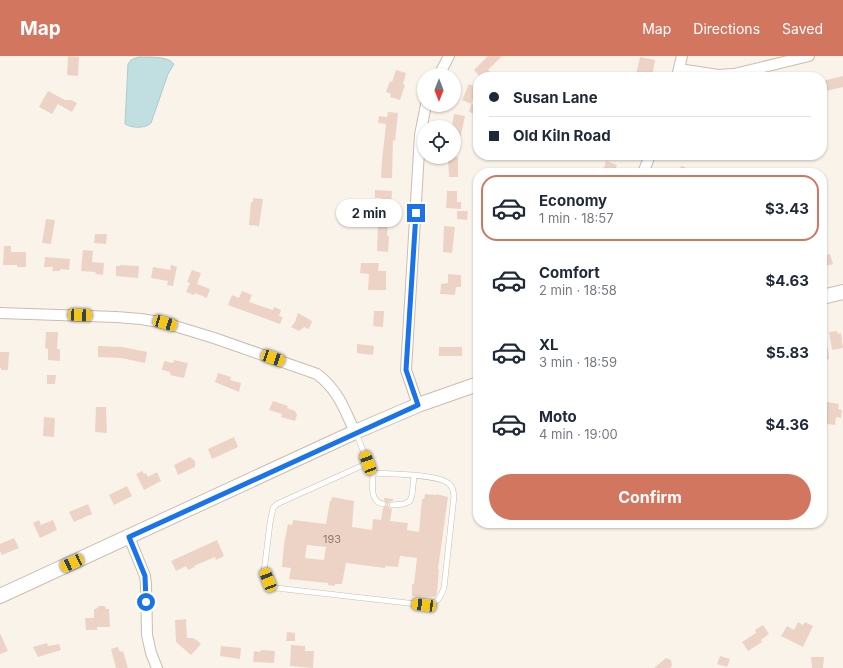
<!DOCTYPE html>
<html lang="en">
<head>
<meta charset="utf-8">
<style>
  :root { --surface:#fff; --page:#f2f2f3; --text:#1f2937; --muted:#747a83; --line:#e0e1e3; --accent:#d37660 }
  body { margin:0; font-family:Inter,sans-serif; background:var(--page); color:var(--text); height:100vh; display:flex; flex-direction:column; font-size:15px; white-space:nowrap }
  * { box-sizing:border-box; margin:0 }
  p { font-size:13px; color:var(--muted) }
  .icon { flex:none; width:22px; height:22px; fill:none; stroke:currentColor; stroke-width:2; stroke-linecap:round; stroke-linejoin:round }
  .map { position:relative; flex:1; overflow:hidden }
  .side { position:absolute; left:473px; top:112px; width:354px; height:360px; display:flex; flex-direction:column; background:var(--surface); border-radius:16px; box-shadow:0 1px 3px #0004 }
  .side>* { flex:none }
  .guide { position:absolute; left:473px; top:16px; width:354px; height:88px; border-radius:16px; box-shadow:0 1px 3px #0004; display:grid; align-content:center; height:88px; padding:0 16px; background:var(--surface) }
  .needle { width:26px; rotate:180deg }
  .controls { position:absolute; left:417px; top:12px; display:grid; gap:8px }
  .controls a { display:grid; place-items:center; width:44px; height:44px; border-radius:50%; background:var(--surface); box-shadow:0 1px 3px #0004; font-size:20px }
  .end { position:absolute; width:18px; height:18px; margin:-9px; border:5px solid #1a73e8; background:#fff; box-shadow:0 0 0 2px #fff }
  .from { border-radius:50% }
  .bubble { position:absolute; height:28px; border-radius:14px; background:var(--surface); box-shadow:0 1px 3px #0004; font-size:13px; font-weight:700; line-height:28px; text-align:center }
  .car { position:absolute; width:12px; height:24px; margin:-12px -6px; border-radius:5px; box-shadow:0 0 3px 1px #0007; background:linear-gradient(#f5c518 24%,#345 0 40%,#f5c518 0 76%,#345 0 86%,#f5c518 0) }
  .guide b { display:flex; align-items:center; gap:14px; height:38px; font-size:15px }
  .guide b+b { border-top:1px solid var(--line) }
  .guide i { width:10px; height:10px; background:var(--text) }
  ul { padding:7px 0 0; list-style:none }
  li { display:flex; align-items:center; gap:12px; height:66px; margin:0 8px 6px; padding:0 8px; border:2px solid transparent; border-radius:16px }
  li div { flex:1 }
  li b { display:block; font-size:15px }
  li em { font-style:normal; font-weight:700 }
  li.on { border-color:var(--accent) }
  li>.icon { width:36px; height:36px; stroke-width:1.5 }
  .action { display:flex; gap:8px; margin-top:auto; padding:8px 16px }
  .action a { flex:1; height:46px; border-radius:24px; background:var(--accent); color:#fff; font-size:16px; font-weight:700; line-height:46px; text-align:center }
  header { display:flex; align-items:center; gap:24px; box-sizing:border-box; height:56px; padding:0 20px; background:var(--accent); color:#fff }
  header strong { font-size:19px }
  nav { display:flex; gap:22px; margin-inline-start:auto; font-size:14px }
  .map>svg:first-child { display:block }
  .water { fill:#c1dee1; stroke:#a9cdd2 }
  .building { fill:#ecd3c6; fill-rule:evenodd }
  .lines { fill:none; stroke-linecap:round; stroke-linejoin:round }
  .service-casing { stroke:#cbbcb1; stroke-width:6 }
  .minor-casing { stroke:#cbbcb1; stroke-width:12 }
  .secondary-casing { stroke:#cdbcaf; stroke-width:16 }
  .service { stroke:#fff; stroke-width:5 }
  .minor { stroke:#fff; stroke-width:10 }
  .secondary { stroke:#fff; stroke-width:14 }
  .route { stroke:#1a73e8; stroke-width:5 }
  .labels { text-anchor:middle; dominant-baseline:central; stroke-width:3; stroke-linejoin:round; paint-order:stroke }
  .number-label { font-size:11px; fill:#90796e }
</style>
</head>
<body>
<header>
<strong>Map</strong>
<nav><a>Map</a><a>Directions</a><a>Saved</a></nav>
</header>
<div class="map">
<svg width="843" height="612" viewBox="0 0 843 612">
  <rect width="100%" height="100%" fill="#faf3ea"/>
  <path class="water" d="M138,1C149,1 168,0 174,8L168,18L151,67C145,73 131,72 125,68L128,8L131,4Z"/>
  <g class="building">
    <path d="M68,0L79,1L78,20L67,19Z"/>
    <path d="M488,0H502L488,14L492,18L489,21H486L483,18L480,21L474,14Z"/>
    <path d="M640,1L655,4L652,21L636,19Z"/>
    <path d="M396,14L406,17L403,28L405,29L400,44L390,41L391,38L386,36L390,25L392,26Z"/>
    <path d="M843,20V31L822,36V25Z"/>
    <path d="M469,28L478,32L471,48L478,50V59L469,56L471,48L462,44Z"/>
    <path d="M48,35L65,44H71L77,47L72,56L58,48L52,58L39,51Z"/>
    <path d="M388,56L398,57L395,85L393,84L392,122H381L382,104L386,68L378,67L379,60L387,61Z"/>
    <path d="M454,58L465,60L457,97H454V71H452Z"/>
    <path d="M448,101H458V121H449Z"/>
    <path d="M606,105L617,109L614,117H604V115H603Z"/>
    <path d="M681,110L699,116V117H678Z"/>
    <path d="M375,134L392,135L391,154L381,153L382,142H375Z"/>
    <path d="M447,135H457V146H461V153L446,152Z"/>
    <path d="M253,142L263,143L259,170L249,169L251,146H253Z"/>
    <path d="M457,155H468L467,164L457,163Z"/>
    <path d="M46,163L55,164L51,188L42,187Z"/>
    <path d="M378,168H388L387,180H389L388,196L377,195Z"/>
    <path d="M444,170L455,171L452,197L443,196Z"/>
    <path d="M95,178H107L106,188L94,187Z"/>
    <path d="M4,190H11V196H26V211H17V209H3Z"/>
    <path d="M83,194L93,195L92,206L104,207L103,219L95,218L96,216L81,215Z"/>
    <path d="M830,198L833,208L822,211V200Z"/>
    <path d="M45,201L70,203L69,214L60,213V215H52L53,211H44Z"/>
    <path d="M361,207H379L378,215H386V234H368L369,218L360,217Z"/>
    <path d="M120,209L139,210L138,222L116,220V210H120Z"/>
    <path d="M171,209L177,211L173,230L167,229L168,225L151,222L153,211L170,214Z"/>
    <path d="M192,214L201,217L197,228L210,233L207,242L195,237L194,239L186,236L190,227L187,226Z"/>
    <path d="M448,218L461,219V231H456L455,239L440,238L441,228L448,227Z"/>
    <path d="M242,235L252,239L249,246L273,254L274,251L281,254L279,260L283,261L280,268L228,249L232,239L239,242Z"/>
    <path d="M374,255H384L383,271L373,270Z"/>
    <path d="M298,257L312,265L309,273L304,271L299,275L291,271L295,266Z"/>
    <path d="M837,275L838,278L841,277L843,292L832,294L829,276Z"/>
    <path d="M46,276H58L57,293H60V305L48,304V293L45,292Z"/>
    <path d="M357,288L374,290L373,299L357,297Z"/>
    <path d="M98,290L122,291L147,296L145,307L121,302L98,301Z"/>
    <rect x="439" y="291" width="23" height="9"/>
    <path d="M822,292H828L829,303L822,304Z"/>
    <path d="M0,296H9L8,314H1V312H0Z"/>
    <path d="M174,304L188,307L184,322L170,319V316L162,314L164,305L173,307Z"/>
    <path d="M218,317L231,321L230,324L241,327L239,336L215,326Z"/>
    <path d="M47,319H56L55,328H47Z"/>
    <path d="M273,345L288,350L287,352L295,355L297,359L295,365L281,361L282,358L269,354Z"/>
    <path d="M822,345L839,348L838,353L842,354L841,362L836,361L835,369L822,367Z"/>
    <path d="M96,351H106L107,377L95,376Z"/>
    <path d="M44,361L55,362L54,381L43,380Z"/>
    <path d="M234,381L238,391L212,403L208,393Z"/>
    <path d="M190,401L195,405V411L178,419L174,409Z"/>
    <path d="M142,415L144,418L146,417L148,421L157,416L161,425L144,434L136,418Z"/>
    <path d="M127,430L132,440L114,449L109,439Z"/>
    <path d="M425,438L436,439V438L448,441L438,513H439L437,538L435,541L412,540V528H414L417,502L400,500L398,511L385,510V512L346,507L342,528H335V530L328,529V527L289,523L291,512L282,511L284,488L288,468L292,469L293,464L326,468L330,445H331L332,441L354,445L352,471L372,474L373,463L381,464L383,452L387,449L386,446L384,444V442L393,443V445L389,446L388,449L389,452L392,453L390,465L408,467L407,474L419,476L422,443H424ZM307,489L326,491L324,504L305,502Z"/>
    <path d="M88,448L92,458L74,466L69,456Z"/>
    <path d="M39,464L41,469L53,464L57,474L40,482L33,467Z"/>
    <path d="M14,482L19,492L2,499L0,495V488Z"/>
    <path d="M217,484L224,500L216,504L215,501L194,510L195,511L188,514L186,510L176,515L171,505Z"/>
    <path d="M99,550H105L106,553H109L110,571H97V574H86L85,562H94V553H96Z"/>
    <path d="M186,563L187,582H193L198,585L201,588L191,599L176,586L175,564Z"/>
    <path d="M798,566L803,569L805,566L813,570L803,591L781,580L787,570L794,574Z"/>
    <path d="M763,569L769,578L761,584L762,586L748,595L742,586L756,577L755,574Z"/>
    <path d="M287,576L295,577V585H286Z"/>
    <path d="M0,577L8,595L0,598Z"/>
    <path d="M47,587L48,590L59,588L61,594L38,601L33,591Z"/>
    <path d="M291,589L305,590V595H314L313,612L290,610Z"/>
    <path d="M221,590L241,592L240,603L220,600Z"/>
    <path d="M118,591L120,596L123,595L128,612H116L111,593Z"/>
    <path d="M261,594L275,595L274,607L253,606L254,595L260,596Z"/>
    <path d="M720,600L730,603L727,611L717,608Z"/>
    <path d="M811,601H824L823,612H812Z"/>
    <path d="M666,602L671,604L672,610L670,612H654Z"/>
  </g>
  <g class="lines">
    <defs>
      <g id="service">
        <path d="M356,377L368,407L277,448L273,452L270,467L264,516L268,524L276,532L425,549C438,546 439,545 444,532L454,440C453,435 453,430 448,427C436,418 390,418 373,417L368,407"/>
        <path d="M373,417C373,428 369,445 383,448"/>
        <path d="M392,449L404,448L410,445L412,439L414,420"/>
      </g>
      <g id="minor">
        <path d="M679,13L718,19L734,18L809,0"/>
        <path d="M439,19L449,0"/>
        <path d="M677,21L682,0"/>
        <path d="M643,117L650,99"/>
        <path d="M0,257L116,261L141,263L165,267L214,282L317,318C339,335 344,353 355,376"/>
        <path d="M418,349L406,314L420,79L426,49"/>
        <path d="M129,481L145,520L146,528L147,579L151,597L157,612"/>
      </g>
      <g id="secondary">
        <path d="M822,241L843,236"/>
        <path d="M0,540L355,376L418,349L478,328"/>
      </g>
    </defs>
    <use href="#service" class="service-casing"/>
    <use href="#minor" class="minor-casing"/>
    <use href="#secondary" class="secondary-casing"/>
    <use href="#service" class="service"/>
    <use href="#minor" class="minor"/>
    <use href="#secondary" class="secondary"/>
  </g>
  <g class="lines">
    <path class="route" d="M146,546L145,520L129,481L418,349L406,314L416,157"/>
  </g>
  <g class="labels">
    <g class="number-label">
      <text x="332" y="483">193</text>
    </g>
  </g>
</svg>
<div class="controls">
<a><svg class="needle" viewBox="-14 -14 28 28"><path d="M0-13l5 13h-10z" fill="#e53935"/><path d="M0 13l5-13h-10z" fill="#747a83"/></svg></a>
<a><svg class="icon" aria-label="locate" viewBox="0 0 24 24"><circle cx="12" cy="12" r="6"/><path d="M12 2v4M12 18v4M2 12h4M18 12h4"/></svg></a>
</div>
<i class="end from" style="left:146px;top:546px"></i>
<i class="end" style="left:416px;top:157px"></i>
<div class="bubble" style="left:336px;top:143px;width:66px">2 min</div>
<i class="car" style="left:80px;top:259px;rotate:92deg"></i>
<i class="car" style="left:165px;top:267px;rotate:106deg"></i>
<i class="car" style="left:273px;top:302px;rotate:109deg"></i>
<i class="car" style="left:368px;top:407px;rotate:340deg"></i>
<i class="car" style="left:72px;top:507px;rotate:245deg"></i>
<i class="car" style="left:268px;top:524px;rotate:339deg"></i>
<i class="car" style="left:424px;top:549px;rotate:277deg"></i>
<div class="guide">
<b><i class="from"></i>Susan Lane</b>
<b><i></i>Old Kiln Road</b>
</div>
<section class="side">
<ul>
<li class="on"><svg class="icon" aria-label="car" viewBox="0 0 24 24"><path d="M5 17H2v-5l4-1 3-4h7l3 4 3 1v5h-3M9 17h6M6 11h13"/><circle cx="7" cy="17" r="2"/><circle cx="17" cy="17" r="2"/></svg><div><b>Economy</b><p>1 min · 18:57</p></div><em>$3.43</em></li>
<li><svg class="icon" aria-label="car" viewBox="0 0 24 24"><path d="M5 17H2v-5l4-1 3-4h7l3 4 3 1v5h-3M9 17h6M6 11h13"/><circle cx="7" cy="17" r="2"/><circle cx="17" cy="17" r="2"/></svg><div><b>Comfort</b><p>2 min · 18:58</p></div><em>$4.63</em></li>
<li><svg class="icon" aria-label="car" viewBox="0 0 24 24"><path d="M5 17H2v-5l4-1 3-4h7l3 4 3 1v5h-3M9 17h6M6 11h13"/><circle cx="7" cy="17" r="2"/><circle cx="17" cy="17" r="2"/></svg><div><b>XL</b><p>3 min · 18:59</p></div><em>$5.83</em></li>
<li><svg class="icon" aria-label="car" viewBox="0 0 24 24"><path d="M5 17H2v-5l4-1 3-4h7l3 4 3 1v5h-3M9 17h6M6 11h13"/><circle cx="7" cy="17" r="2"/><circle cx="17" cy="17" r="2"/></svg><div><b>Moto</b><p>4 min · 19:00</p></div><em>$4.36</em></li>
</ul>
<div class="action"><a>Confirm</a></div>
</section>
</div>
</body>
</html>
